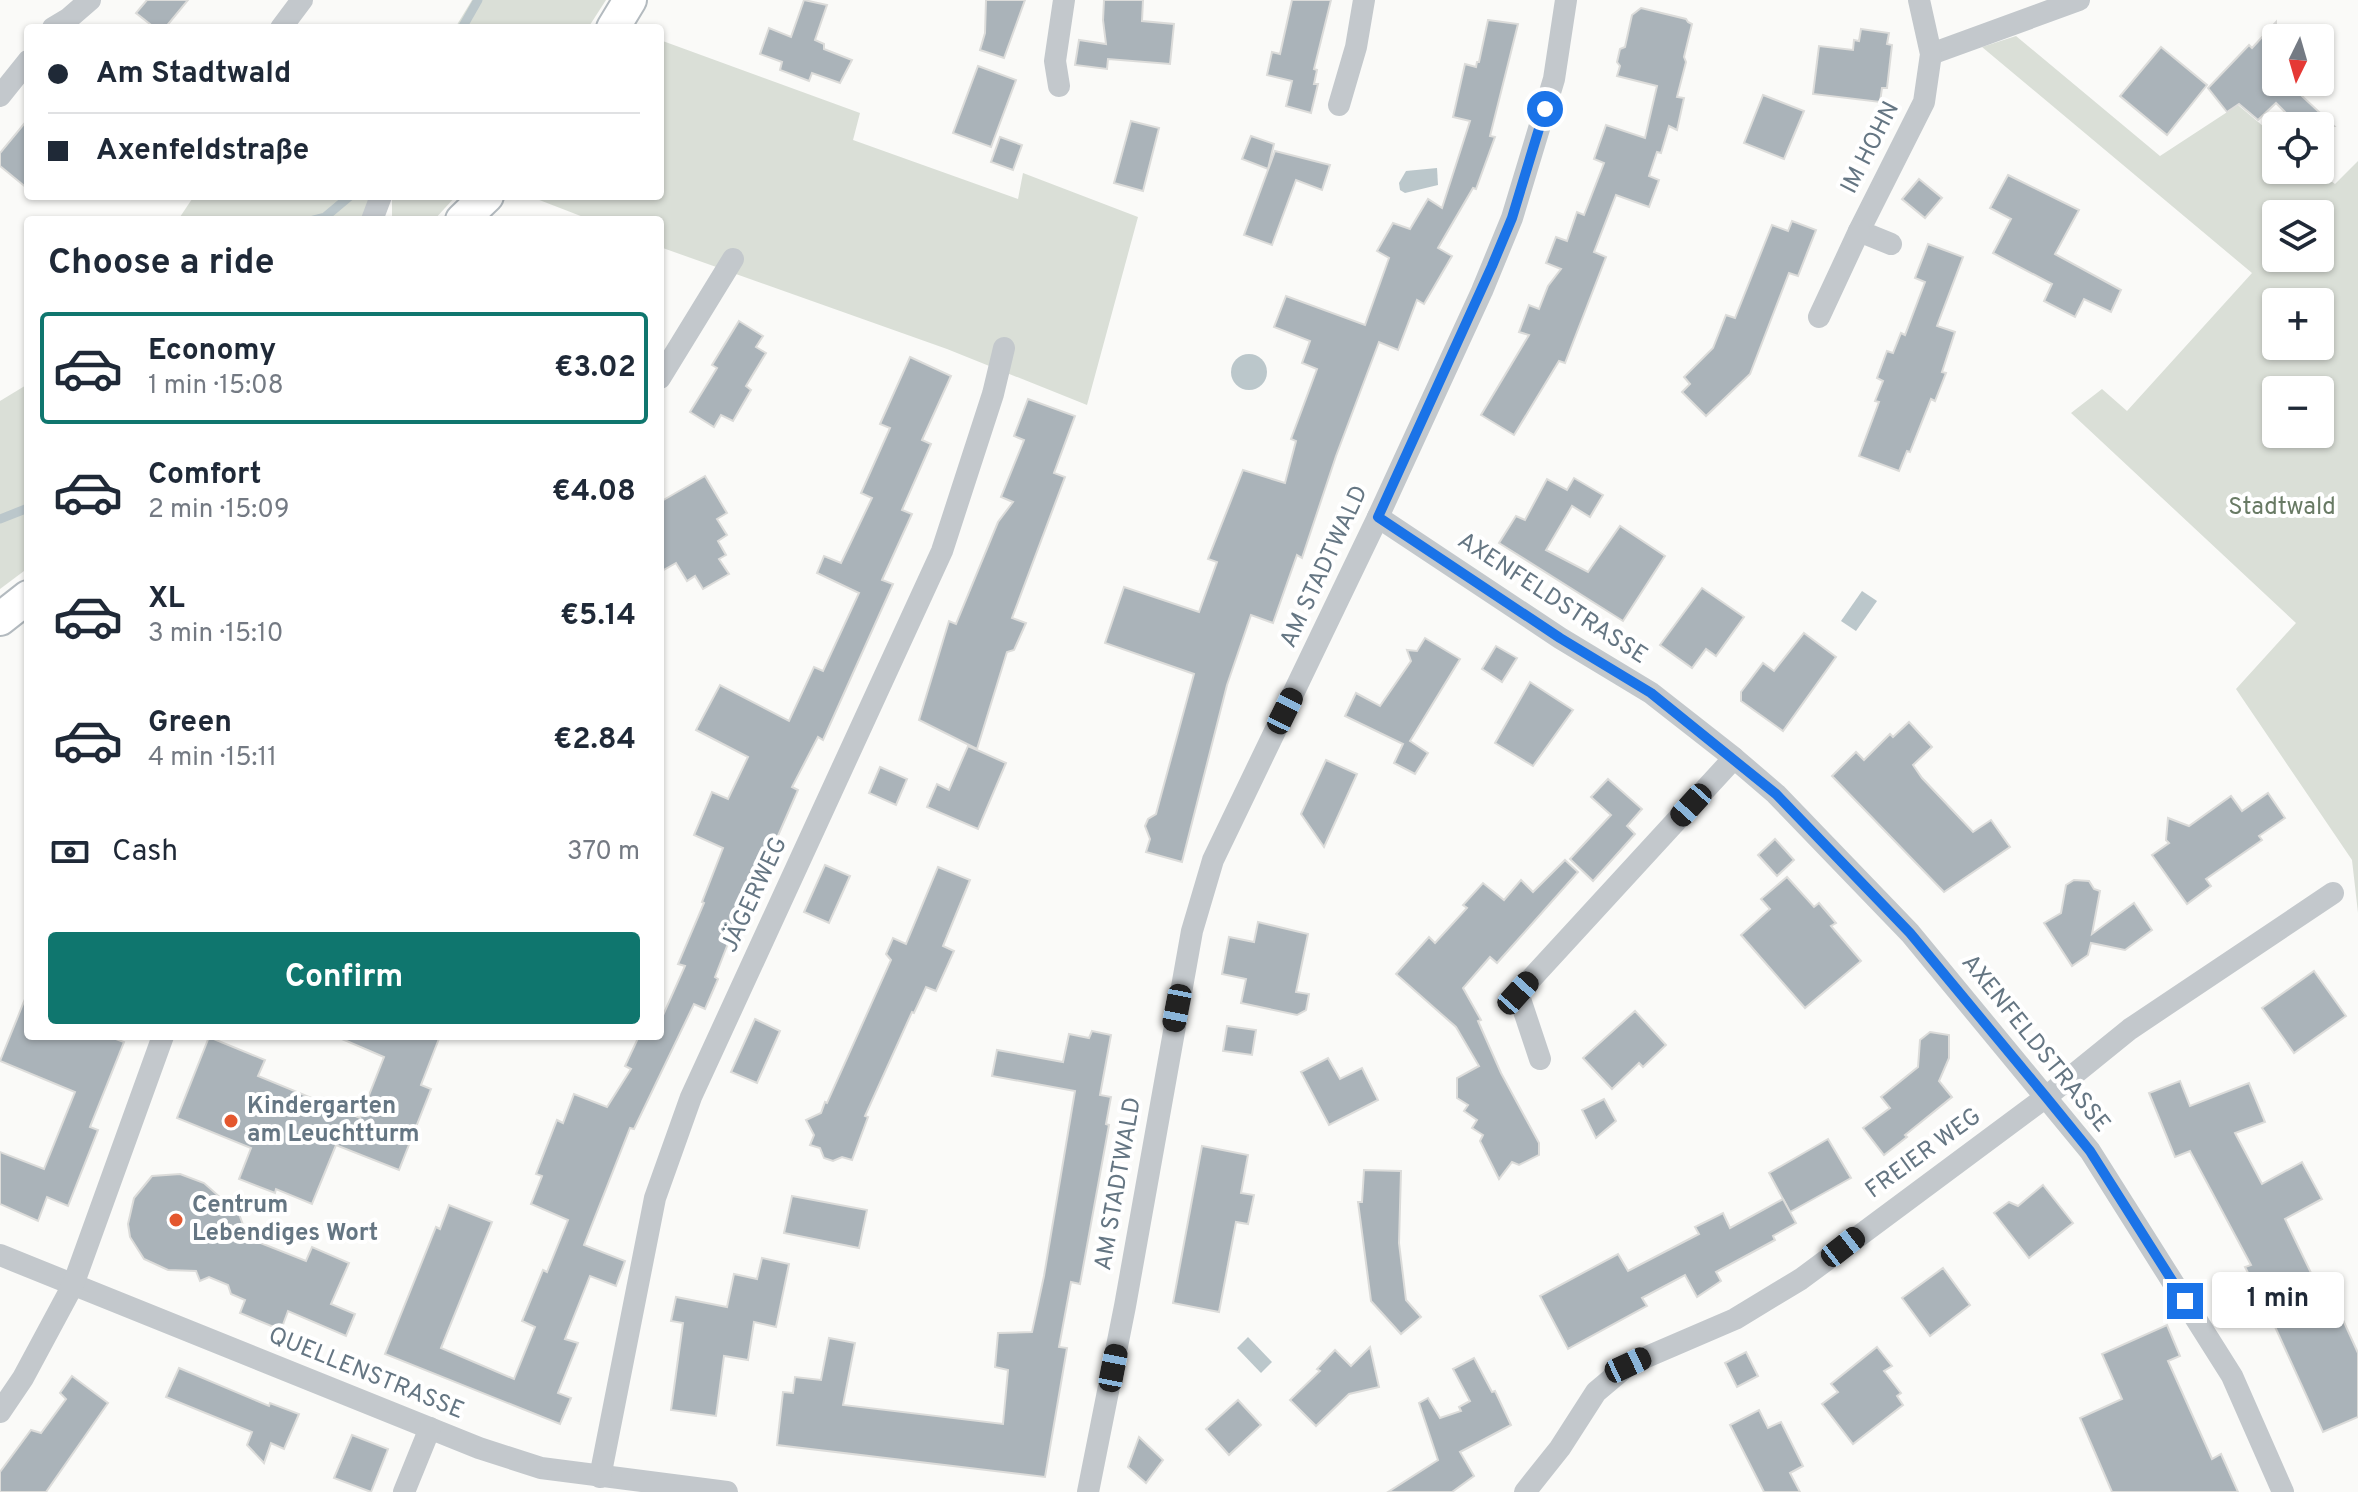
<!DOCTYPE html>
<html lang="en">
<head>
<meta charset="utf-8">
<style>
  :root { --surface:#fff; --page:#f6f6f7; --text:#1f2937; --muted:#747a83; --line:#e0e1e3; --accent:#0f766e }
  body { margin:0; font-family:Overpass,sans-serif; background:var(--page); color:var(--text); height:100vh; display:flex; flex-direction:column; font-size:30px; white-space:nowrap }
  * { box-sizing:border-box; margin:0 }
  p { font-size:26px; color:var(--muted) }
  .icon { flex:none; width:44px; height:44px; fill:none; stroke:currentColor; stroke-width:2; stroke-linecap:round; stroke-linejoin:round }
  .map { position:relative; flex:1; overflow:hidden }
  .details { position:absolute; left:24px; top:216px; width:640px; height:824px; display:flex; flex-direction:column; background:var(--surface); border-radius:8px; box-shadow:0 2px 6px #0004 }
  .details>* { flex:none }
  .hud { position:absolute; left:24px; top:24px; width:640px; height:176px; border-radius:8px; box-shadow:0 2px 6px #0004; display:grid; align-content:center; height:176px; padding:0 24px; background:var(--surface) }
  .needle { width:52px; rotate:185deg }
  .fabs { position:absolute; left:2262px; top:24px; display:grid; gap:16px }
  .fabs a { display:grid; place-items:center; width:72px; height:72px; border-radius:8px; background:var(--surface); box-shadow:0 2px 6px #0004; font-size:40px }
  .end { position:absolute; width:36px; height:36px; margin:-18px; border:10px solid #1a73e8; background:#fff; box-shadow:0 0 0 4px #fff }
  .from { border-radius:50% }
  .bubble { position:absolute; height:56px; border-radius:8px; background:var(--surface); box-shadow:0 2px 6px #0004; font-size:26px; font-weight:700; line-height:56px; text-align:center }
  .car { position:absolute; width:24px; height:48px; margin:-24px -12px; border-radius:10px; box-shadow:0 0 6px 2px #0007; background:linear-gradient(#222 24%,#8ab4d8 0 40%,#222 0 76%,#8ab4d8 0 86%,#222 0) }
  .hud b { display:flex; align-items:center; gap:28px; height:76px; font-size:30px }
  .hud b+b { border-top:2px solid var(--line) }
  .hud i { width:20px; height:20px; background:var(--text) }
  ul { padding:0; list-style:none }
  li { display:flex; align-items:center; gap:24px; height:112px; margin:0 16px 12px; padding:0 8px; border:4px solid transparent; border-radius:8px }
  li div { flex:1 }
  li b { display:block; font-size:30px }
  li em { font-style:normal; font-weight:700 }
  li.active { border-color:var(--accent) }
  li>.icon { width:72px; height:72px; stroke-width:1.5 }
  h2 { padding:0 24px; font-size:36px; line-height:96px }
  .pay { display:flex; align-items:center; gap:20px; height:88px; padding:0 24px; font-size:30px }
  .pay p { margin-inline-start:auto }
  .action { display:flex; gap:16px; margin-top:auto; padding:16px 24px }
  .action a { flex:1; height:92px; border-radius:8px; background:var(--accent); color:#fff; font-size:32px; font-weight:700; line-height:92px; text-align:center }
  .map>svg:first-child { display:block }
  .green { fill:#dadfd7; fill-rule:evenodd }
  .water { fill:#bbc7cb }
  .lines { fill:none; stroke-linecap:round; stroke-linejoin:round }
  .stream { stroke:#bbc7cb; stroke-width:9 }
  .building { fill:#aab3b9; stroke:#dcdcda; stroke-width:2 }
  .secondary-casing { stroke:#b3babf; stroke-width:36 }
  .street { stroke:#c3c8cc; stroke-width:22 }
  .secondary { stroke:#fff; stroke-width:32 }
  .route { stroke:#1a73e8; stroke-width:10 }
  .poi-dot { fill:#e4572e; stroke:#fff; stroke-width:3 }
  .labels { text-anchor:middle; dominant-baseline:central; stroke-width:8; stroke-linejoin:round; paint-order:stroke }
  .street-label { font-size:24px; fill:#657683; stroke:#fff }
  .park-label { font-size:24px; fill:#687a64; stroke:#fff }
  .poi-label { font-size:24px; font-weight:bold; fill:#657683; stroke:#fff; text-anchor:start }
</style>
</head>
<body>
<div class="map">
<svg width="2358" height="1492" viewBox="0 0 2358 1492">
  <rect width="100%" height="100%" fill="#fafaf8"/>
  <g class="green">
    <path d="M472,0H606L588,28H455Z"/>
    <path d="M2016,36L2160,156L2238,105L2276,137V170H2317L2335,184L2358,161V913L2352,860L2236,689L2296,623L2071,413L2102,389L2127,411L2252,273L1982,47ZM2320,214V258H2276V214ZM2320,302V346H2276V302ZM2320,390V434H2276V390Z"/>
    <path d="M660,40L860,113L853,140L1018,199L1023,173L1138,217L1087,405L947,349L660,247V220H591L529,196H660Z"/>
    <path d="M194,196H372L363,220H178Z"/>
    <path d="M392,196H456L434,220H392Z"/>
    <path d="M28,384V568L0,589V401Z"/>
  </g>
  <g class="water">
    <path d="M1437,168L1438,185L1405,193L1400,190L1399,183L1406,171Z"/>
    <circle cx="1249" cy="372" r="18"/>
    <path d="M1862,591L1877,601L1856,631L1841,621Z"/>
    <path d="M1248,1337L1272,1362L1261,1373L1237,1348Z"/>
  </g>
  <g class="lines">
    <g class="stream">
      <path d="M462,28L478,0"/>
      <path d="M313,220L325,217L350,196"/>
      <path d="M0,519L28,508"/>
    </g>
  </g>
  <g class="building">
    <path d="M147,0H188L165,28H155L136,13Z"/>
    <path d="M804,0L827,5L815,40L824,44V49L852,60L840,83L812,73L809,81L780,70L782,62L760,54L769,28L791,37Z"/>
    <path d="M986,0H1025L1004,58L980,50L985,33Z"/>
    <path d="M1104,0H1143L1142,21L1174,24L1170,64L1108,59L1107,69L1075,65L1079,40L1106,44L1103,20Z"/>
    <path d="M1292,0H1331L1314,69L1317,70L1314,84H1318L1311,113L1286,106L1292,81L1267,75L1272,52L1280,54Z"/>
    <path d="M1641,8L1686,19L1688,22L1692,24L1684,57L1686,62L1677,97L1684,98L1677,130L1669,126L1661,153L1657,152L1649,176L1659,180L1649,207L1616,195L1594,252L1606,257L1565,363L1559,361L1514,435L1481,415L1529,335L1519,332L1529,305L1539,309L1548,286L1561,269L1546,263L1556,237L1567,241L1577,212L1584,215L1604,163L1594,159L1606,125L1645,138L1657,86L1617,76L1620,66L1617,62L1620,49L1625,47L1632,15Z"/>
    <path d="M1488,20L1518,24L1490,136L1495,137L1476,189L1473,188L1438,248L1452,256L1424,304L1417,300L1398,350L1379,342L1336,456L1302,558L1297,555L1273,623L1251,615L1227,685L1182,862L1146,852L1150,839L1145,826L1148,819L1156,814L1194,674L1105,643L1124,587L1199,612L1217,562L1208,559L1243,470L1285,483L1296,441L1291,439L1317,369L1302,363L1310,341L1274,327L1286,296L1365,325L1389,258L1377,251L1393,223L1410,229L1428,199L1442,208L1470,121L1453,117L1465,64L1476,67L1477,62H1479Z"/>
    <path d="M2276,22V82H2287L2334,126H2299L2276,103L2258,120L2239,104L2227,112L2208,88L2249,45L2252,48Z"/>
    <path d="M1861,29L1889,33L1887,44L1892,45L1887,88H1882L1880,102L1813,94L1819,46L1853,50L1854,40L1859,41Z"/>
    <path d="M2161,47L2207,85L2167,135L2120,96Z"/>
    <path d="M978,66L1016,80L991,147L953,133Z"/>
    <path d="M1763,95L1804,111L1784,159L1744,143Z"/>
    <path d="M28,119V189L0,166V153Z"/>
    <path d="M1131,121L1159,128L1143,191L1114,183Z"/>
    <path d="M1251,136L1274,144L1268,169L1242,159Z"/>
    <path d="M1000,137L1022,145L1013,170L991,162Z"/>
    <path d="M1275,151L1330,165L1322,190L1296,180L1272,245L1244,235Z"/>
    <path d="M2008,175L2079,210L2055,254L2121,290L2111,312L2084,299L2075,317L2044,301L2052,284L1993,253L2011,219L1990,208Z"/>
    <path d="M1919,179L1942,198L1925,218L1902,199Z"/>
    <path d="M1792,221L1816,230L1798,276L1789,273L1750,374L1706,416L1682,392L1690,384L1684,377L1713,348L1726,315L1735,318L1772,225L1788,231Z"/>
    <path d="M1928,244L1963,257L1937,326L1955,332L1942,372L1946,373L1935,401L1931,399L1910,452L1907,451L1899,471L1859,456L1879,402L1875,401L1883,381L1877,378L1887,351L1893,353L1901,333L1905,335L1925,282L1915,278Z"/>
    <path d="M739,321L763,336L756,347L766,353L746,386L751,390L733,421L721,415L714,427L690,412L717,368L712,365Z"/>
    <path d="M910,357L951,376L922,440L931,444L902,510L912,514L882,580L893,584L823,740L818,737L792,787L798,790L756,886L751,884L715,977L718,979L705,1009L694,1004L634,1129L630,1128L584,1245L625,1261L616,1286L590,1276L565,1339L578,1343L558,1393L571,1398L560,1424L385,1354L436,1227L440,1229L449,1205L492,1222L441,1348L514,1379L535,1327L522,1321L543,1270L547,1272L568,1220L531,1204L542,1176L536,1174L557,1120L563,1123L574,1094L607,1107L631,1069L625,1066L639,1036H660V1022L685,966L678,964L704,903L702,902L723,848L694,835L712,792L728,799L748,757L696,730L720,685L789,721L814,667L823,671L859,593L817,573L824,556L841,563L872,498L861,493L890,428L880,424Z"/>
    <path d="M1028,399L1075,416L1054,473L1065,477L1012,618L1026,623L1014,650L1007,652L977,749L919,720L949,621L956,624L998,522L1013,502L1001,497L1024,440L1014,436Z"/>
    <path d="M705,476L727,513L717,519L727,535L718,541L726,555L719,559L729,574L703,589L695,576L687,581L676,563L660,572V502Z"/>
    <path d="M1574,478L1603,495L1590,517L1572,506L1546,550L1588,572L1620,526L1665,556L1623,621L1499,543L1516,516L1525,520L1547,479L1567,490Z"/>
    <path d="M1702,588L1744,617L1716,656L1706,649L1692,668L1660,645Z"/>
    <path d="M1804,633L1836,657L1783,731L1741,701V692L1763,663L1774,671Z"/>
    <path d="M1425,638L1460,659L1410,741L1428,753L1415,774L1394,763L1403,744L1345,716L1356,693L1380,706L1411,661L1407,650L1417,651Z"/>
    <path d="M1496,646L1517,658L1502,682L1482,669Z"/>
    <path d="M1530,682L1573,710L1533,766L1495,743Z"/>
    <path d="M1909,722L1932,747L1913,765L1922,778L1973,832L1991,820L2010,847L1944,892L1832,776L1856,752L1864,760L1890,734L1893,737Z"/>
    <path d="M968,746L1006,763L978,829L927,807L937,784L949,790Z"/>
    <path d="M1326,760L1357,774L1324,847L1301,814Z"/>
    <path d="M880,767L907,779L896,805L869,793Z"/>
    <path d="M1608,779L1642,809L1627,826L1635,834L1593,881L1570,859L1611,815L1591,797Z"/>
    <path d="M2268,793L2285,818L2259,836L2262,840L2206,879L2211,886L2187,904L2152,855L2169,843L2166,840L2168,818L2189,826L2231,796L2242,811Z"/>
    <path d="M1775,839L1794,860L1777,876L1758,855Z"/>
    <path d="M1565,860L1578,872L1497,963L1490,957L1463,988L1481,1020L1478,1021L1501,1073L1539,1143V1155L1519,1165L1512,1162L1499,1179L1480,1141L1483,1135L1472,1128L1477,1120L1464,1111L1468,1105L1457,1098V1078L1479,1066L1456,1027L1396,974L1429,937L1435,943L1467,908L1463,905L1483,883L1504,900L1521,880L1533,892Z"/>
    <path d="M825,865L850,876L829,923L804,912Z"/>
    <path d="M938,867L970,880L943,946L954,951L936,991L926,987L914,1013L912,1012L865,1116L868,1117L852,1160L842,1157L833,1161L824,1158L820,1148L810,1145L814,1135L806,1120L821,1113L825,1102L827,1103L891,960L886,954L893,938L906,944Z"/>
    <path d="M1787,877L1814,907L1819,903L1836,923L1831,926L1861,961L1805,1008L1741,935L1770,909L1761,899Z"/>
    <path d="M2074,880L2089,881L2094,889L2100,891L2092,934L2134,903L2152,930L2125,950L2091,943L2088,955L2072,966L2044,923L2061,913L2066,885Z"/>
    <path d="M1258,922L1308,934L1296,992L1309,994L1306,1010L1297,1015L1241,1003L1246,979L1222,974L1229,937L1254,942Z"/>
    <path d="M2314,971L2346,1016L2294,1053L2262,1008Z"/>
    <path d="M27,994L28,1036H108L124,1042L90,1127L98,1130L68,1206L47,1197L38,1221L0,1204V1152L44,1169L75,1092L0,1061Z"/>
    <path d="M1635,1011L1666,1045L1643,1067L1639,1063L1612,1089L1583,1058Z"/>
    <path d="M755,1019L780,1031L757,1083L731,1072Z"/>
    <path d="M1227,1026L1256,1030L1252,1055L1223,1051Z"/>
    <path d="M1092,1031L1111,1035L1100,1095L1111,1097L1106,1124L1109,1125L1080,1284L1071,1282L1059,1347L1067,1348L1045,1477L777,1445L783,1392L793,1393L795,1377L821,1380L829,1338L855,1343L843,1405L1003,1424L1008,1370L995,1367L998,1333L1032,1332L1044,1276L1075,1091L992,1076L997,1050L1063,1062L1069,1034L1089,1038Z"/>
    <path d="M1930,1032L1949,1035V1058L1939,1081L1952,1097L1905,1135L1907,1137L1884,1155L1863,1128L1890,1108L1881,1097L1918,1067L1920,1040Z"/>
    <path d="M335,1036H440L421,1085L431,1089L399,1170L336,1145L312,1204L276,1189L275,1193L239,1179L251,1148L177,1118L209,1037L265,1060L258,1076L360,1118L384,1057Z"/>
    <path d="M1328,1058L1340,1079L1362,1068L1378,1100L1329,1125L1301,1072Z"/>
    <path d="M2180,1081L2190,1106L2249,1083L2265,1122L2235,1133L2262,1184L2302,1162L2322,1199L2285,1219L2326,1304L2334,1300L2358,1353V1417L2323,1432L2266,1307L2245,1267L2251,1265L2190,1151L2175,1157L2149,1093Z"/>
    <path d="M1604,1099L1616,1121L1596,1138L1582,1110Z"/>
    <path d="M1828,1139L1851,1178L1790,1212L1769,1173Z"/>
    <path d="M1202,1146L1248,1155L1241,1193L1254,1195L1248,1224L1236,1222L1219,1312L1173,1303Z"/>
    <path d="M1364,1170L1401,1171L1399,1243L1406,1300L1421,1317L1401,1334L1371,1301L1358,1202H1362Z"/>
    <path d="M180,1174L204,1183L239,1214L248,1238L306,1261L312,1247L349,1263L331,1304L355,1314L346,1336L288,1311L281,1330L240,1313L245,1300L231,1294L228,1285L209,1277L200,1281L196,1271L168,1270L144,1259L130,1237L128,1224L134,1198L152,1176Z"/>
    <path d="M2043,1185L2073,1223L2029,1258L1994,1213L2009,1202L2018,1206Z"/>
    <path d="M792,1196L867,1210L859,1248L784,1233Z"/>
    <path d="M1783,1199L1796,1223L1773,1236L1775,1240L1716,1272L1721,1281L1697,1297L1685,1275L1642,1298L1647,1306L1568,1349L1540,1296L1618,1254L1628,1271L1699,1234L1695,1227L1723,1213L1730,1228Z"/>
    <path d="M762,1258L789,1264L776,1327L754,1322L748,1360L724,1356L716,1416L671,1410L683,1323L671,1321L676,1297L727,1307L734,1274L757,1279Z"/>
    <path d="M1943,1268L1970,1305L1930,1336L1902,1298Z"/>
    <path d="M2167,1325L2180,1356L2168,1361L2212,1459L2221,1454L2238,1492H2112L2080,1418L2122,1399L2102,1354Z"/>
    <path d="M1370,1347L1379,1387L1349,1394L1316,1426L1290,1400L1320,1371L1317,1369L1335,1350L1351,1366Z"/>
    <path d="M1877,1347L1892,1366L1884,1371L1901,1393L1897,1396L1903,1405L1853,1444L1822,1404L1838,1392L1831,1384Z"/>
    <path d="M1746,1352L1758,1376L1737,1387L1725,1363Z"/>
    <path d="M1474,1358L1492,1392L1495,1391L1511,1425L1460,1452L1474,1476L1452,1492H1388L1438,1460L1419,1403L1428,1398L1440,1418L1461,1411L1459,1407L1470,1401L1453,1369Z"/>
    <path d="M179,1368L269,1406L270,1403L299,1414L284,1449L271,1443L264,1463L247,1445L252,1432L166,1397Z"/>
    <path d="M72,1376L108,1403L46,1492H0V1472L31,1430L41,1433L66,1399L60,1393Z"/>
    <path d="M1238,1400L1261,1425L1229,1455L1206,1429Z"/>
    <path d="M1759,1410L1768,1428L1781,1422L1803,1466L1790,1473L1800,1492H1764L1730,1425Z"/>
    <path d="M352,1435L388,1449L371,1492L334,1478Z"/>
    <path d="M1139,1437L1163,1460L1146,1483L1128,1467Z"/>
  </g>
  <g class="lines">
    <defs>
      <g id="secondary">
        <path d="M613,28L630,0"/>
        <path d="M462,220L487,196"/>
        <path d="M0,619L28,597"/>
      </g>
    </defs>
    <use href="#secondary" class="secondary-casing"/>
    <g class="street">
      <path d="M53,28L68,19L90,0"/>
      <path d="M281,28L302,0"/>
      <path d="M1931,54L2079,0"/>
      <path d="M1059,86L1055,61L1064,0"/>
      <path d="M0,96L28,61"/>
      <path d="M1339,105L1356,47L1364,0"/>
      <path d="M372,220L381,196"/>
      <path d="M1891,244L1859,231L1924,102L1931,54L1919,0"/>
      <path d="M1819,317L1859,231"/>
      <path d="M660,378L733,259"/>
      <path d="M1378,517L1560,638L1651,693L1734,758L1776,794L1910,933L2090,1151L2232,1376L2283,1492"/>
      <path d="M1540,1059L1518,993L1734,758"/>
      <path d="M0,1255L479,1448L541,1468L727,1492"/>
      <path d="M0,1412L23,1378L73,1285L163,1036"/>
      <path d="M600,1477L655,1198L691,1097L942,551L993,394L1004,348"/>
      <path d="M404,1492L430,1428"/>
      <path d="M1088,1492L1125,1306L1192,931L1213,860L1378,517L1482,291L1512,218L1554,79L1566,0"/>
      <path d="M1525,1492L1560,1448L1596,1392L1628,1365L1735,1319L1801,1279L2046,1097L2130,1029L2333,893"/>
    </g>
    <use href="#secondary" class="secondary"/>
  </g>
  <g class="lines">
    <path class="route" d="M1545,109L1512,218L1492,266L1378,517L1560,638L1651,693L1776,794L1910,933L2046,1097L2090,1151L2185,1301"/>
  </g>
  <g class="poi-dot">
    <circle cx="231" cy="1121" r="8"/>
    <circle cx="176" cy="1220" r="8"/>
  </g>
  <g class="labels">
    <g class="street-label">
      <text transform="translate(1871 148) rotate(-63)">IM HOHN</text>
      <text transform="translate(1325 567) rotate(-65)">AM STADTWALD</text>
      <text transform="translate(1552 599) rotate(33)">AXENFELDSTRASSE</text>
      <text transform="translate(755 895) rotate(-65)">JÄGERWEG</text>
      <text transform="translate(2035 1044) rotate(51)">AXENFELDSTRASSE</text>
      <text transform="translate(1924 1154) rotate(-36)">FREIER WEG</text>
      <text transform="translate(1119 1184) rotate(-80)">AM STADTWALD</text>
      <text transform="translate(366 1374) rotate(22)">QUELLENSTRASSE</text>
    </g>
    <g class="park-label">
      <text x="2282" y="508">Stadtwald</text>
    </g>
    <g class="poi-label">
      <text x="247" y="1107">Kindergarten<tspan x="247" dy="28">am Leuchtturm</tspan></text>
      <text x="192" y="1206">Centrum<tspan x="192" dy="28">Lebendiges Wort</tspan></text>
    </g>
  </g>
</svg>
<div class="fabs">
<a><svg class="needle" viewBox="-14 -14 28 28"><path d="M0-13l5 13h-10z" fill="#e53935"/><path d="M0 13l5-13h-10z" fill="#747a83"/></svg></a>
<a><svg class="icon" aria-label="locate" viewBox="0 0 24 24"><circle cx="12" cy="12" r="6"/><path d="M12 2v4M12 18v4M2 12h4M18 12h4"/></svg></a>
<a><svg class="icon" aria-label="layers" viewBox="0 0 24 24"><path d="M12 4l9 5-9 5-9-5zM3 14l9 5 9-5"/></svg></a>
<a>+</a>
<a>−</a>
</div>
<i class="end from" style="left:1545px;top:109px"></i>
<i class="end" style="left:2185px;top:1301px"></i>
<div class="bubble" style="left:2212px;top:1272px;width:132px">1 min</div>
<i class="car" style="left:1285px;top:711px;rotate:26deg"></i>
<i class="car" style="left:1691px;top:805px;rotate:222deg"></i>
<i class="car" style="left:1518px;top:993px;rotate:42deg"></i>
<i class="car" style="left:1177px;top:1008px;rotate:191deg"></i>
<i class="car" style="left:1843px;top:1247px;rotate:52deg"></i>
<i class="car" style="left:1628px;top:1365px;rotate:65deg"></i>
<i class="car" style="left:1113px;top:1368px;rotate:11deg"></i>
<div class="hud">
<b><i class="from"></i>Am Stadtwald</b>
<b><i></i>Axenfeldstraße</b>
</div>
<section class="details">
<h2>Choose a ride</h2>
<ul>
<li class="active"><svg class="icon" aria-label="car" viewBox="0 0 24 24"><path d="M5 17H2v-5l4-1 3-4h7l3 4 3 1v5h-3M9 17h6M6 11h13"/><circle cx="7" cy="17" r="2"/><circle cx="17" cy="17" r="2"/></svg><div><b>Economy</b><p>1 min · 15:08</p></div><em>€3.02</em></li>
<li><svg class="icon" aria-label="car" viewBox="0 0 24 24"><path d="M5 17H2v-5l4-1 3-4h7l3 4 3 1v5h-3M9 17h6M6 11h13"/><circle cx="7" cy="17" r="2"/><circle cx="17" cy="17" r="2"/></svg><div><b>Comfort</b><p>2 min · 15:09</p></div><em>€4.08</em></li>
<li><svg class="icon" aria-label="car" viewBox="0 0 24 24"><path d="M5 17H2v-5l4-1 3-4h7l3 4 3 1v5h-3M9 17h6M6 11h13"/><circle cx="7" cy="17" r="2"/><circle cx="17" cy="17" r="2"/></svg><div><b>XL</b><p>3 min · 15:10</p></div><em>€5.14</em></li>
<li><svg class="icon" aria-label="car" viewBox="0 0 24 24"><path d="M5 17H2v-5l4-1 3-4h7l3 4 3 1v5h-3M9 17h6M6 11h13"/><circle cx="7" cy="17" r="2"/><circle cx="17" cy="17" r="2"/></svg><div><b>Green</b><p>4 min · 15:11</p></div><em>€2.84</em></li>
</ul>
<div class="pay"><svg class="icon" aria-label="cash" viewBox="0 0 24 24"><path d="M3 7h18v10H3z"/><circle cx="12" cy="12" r="2"/></svg>Cash<p>370 m</p></div>
<div class="action"><a>Confirm</a></div>
</section>
</div>
</body>
</html>
